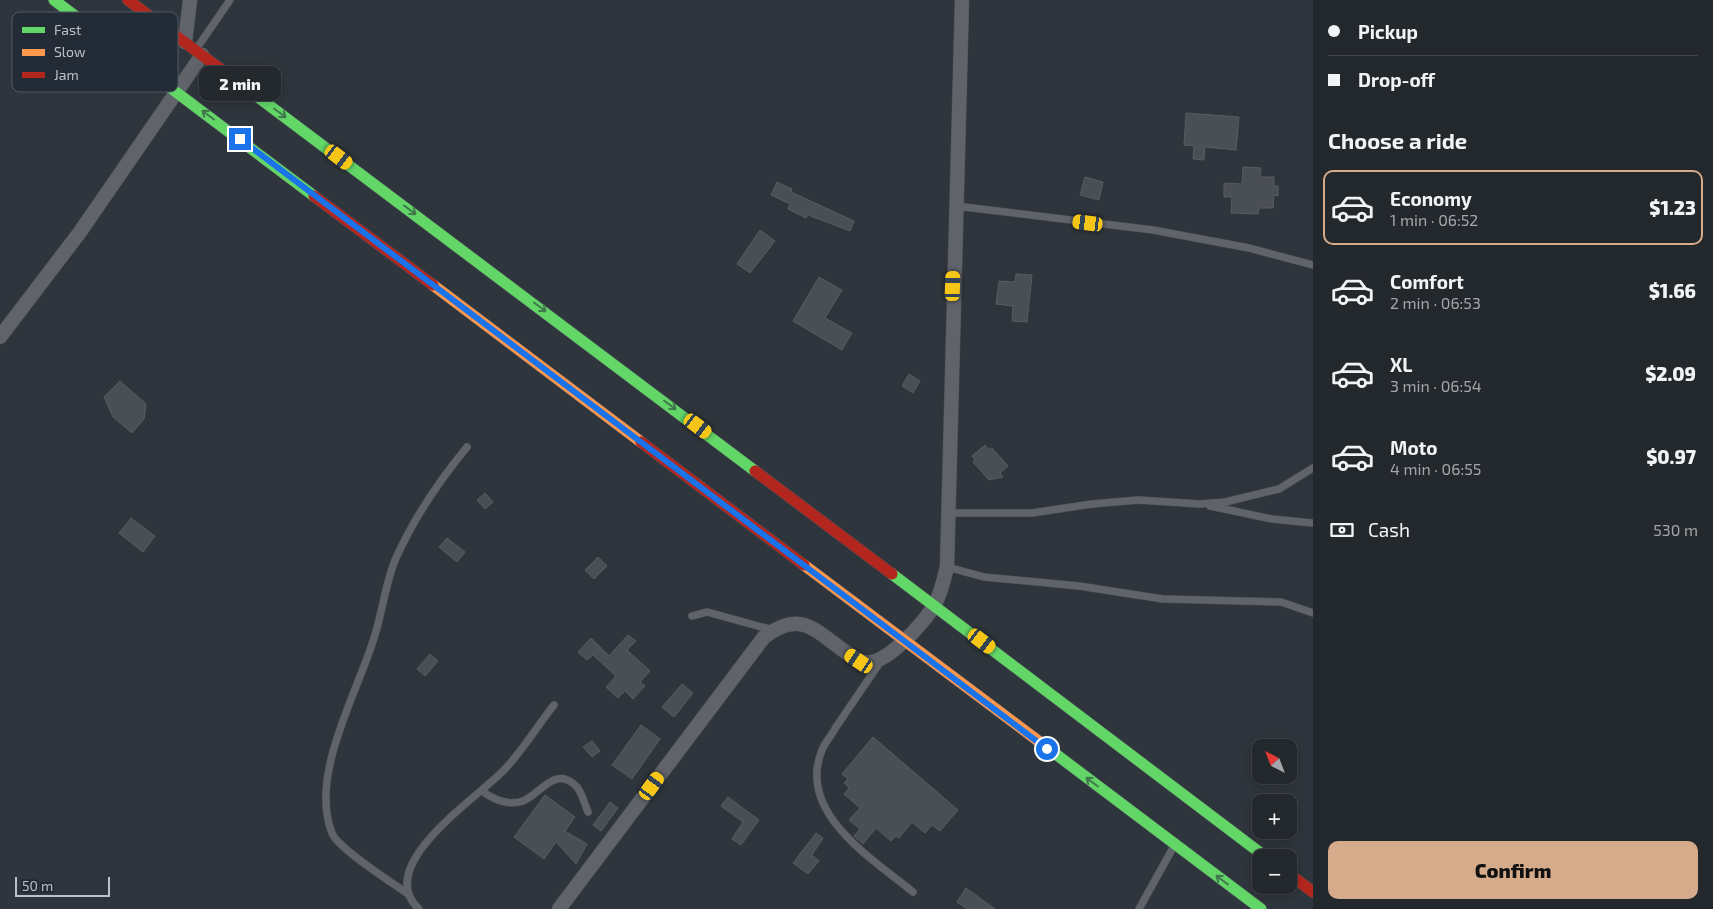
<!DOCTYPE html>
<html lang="en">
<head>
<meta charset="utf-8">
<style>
  :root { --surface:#23282d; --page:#2f3439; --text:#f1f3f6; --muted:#a3a6aa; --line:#404449; --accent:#d6ab8b }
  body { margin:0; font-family:"Exo 2",sans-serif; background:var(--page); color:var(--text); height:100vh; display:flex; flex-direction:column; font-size:19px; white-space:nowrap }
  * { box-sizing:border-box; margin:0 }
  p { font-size:16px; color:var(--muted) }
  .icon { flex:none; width:28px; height:28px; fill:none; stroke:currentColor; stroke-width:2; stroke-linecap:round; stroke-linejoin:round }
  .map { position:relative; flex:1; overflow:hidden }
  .panel { display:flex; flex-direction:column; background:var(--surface); width:400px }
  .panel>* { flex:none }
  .guide { display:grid; align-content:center; height:110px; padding:0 15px; background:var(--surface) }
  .needle { width:32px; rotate:318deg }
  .tools { position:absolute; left:1252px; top:739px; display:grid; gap:10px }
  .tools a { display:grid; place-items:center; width:45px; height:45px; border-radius:10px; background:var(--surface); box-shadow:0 2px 8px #0003,0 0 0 1px var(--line); font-size:25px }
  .scale { position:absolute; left:15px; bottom:12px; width:95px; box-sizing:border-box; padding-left:5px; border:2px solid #bbc1cb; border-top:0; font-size:14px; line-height:18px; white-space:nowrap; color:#bbc1cb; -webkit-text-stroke:4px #232b36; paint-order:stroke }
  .end { position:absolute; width:22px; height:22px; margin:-11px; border:6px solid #1a73e8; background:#fff; box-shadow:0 0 0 2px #fff }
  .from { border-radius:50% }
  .bubble { position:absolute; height:35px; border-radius:10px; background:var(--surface); box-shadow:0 2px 8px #0003,0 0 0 1px var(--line); font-size:16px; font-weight:800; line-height:35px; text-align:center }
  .car { position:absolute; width:15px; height:30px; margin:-15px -8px; border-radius:6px; box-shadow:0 0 4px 1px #0007; background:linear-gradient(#f5c518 24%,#345 0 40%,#f5c518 0 76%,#345 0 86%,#f5c518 0) }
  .guide b { display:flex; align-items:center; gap:18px; height:48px; font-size:19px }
  .guide b+b { border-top:1px solid var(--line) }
  .guide i { width:12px; height:12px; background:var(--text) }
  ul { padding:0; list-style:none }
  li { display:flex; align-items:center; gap:15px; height:75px; margin:0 10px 8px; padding:0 5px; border:2px solid transparent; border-radius:10px }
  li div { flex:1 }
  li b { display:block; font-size:19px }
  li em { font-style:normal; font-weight:800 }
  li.active { border-color:var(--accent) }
  li>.icon { width:45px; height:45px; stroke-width:1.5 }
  h2 { padding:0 15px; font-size:22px; line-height:60px }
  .pay { display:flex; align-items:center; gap:12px; height:55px; padding:0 15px; font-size:19px }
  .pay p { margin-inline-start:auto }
  .cta { display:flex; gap:10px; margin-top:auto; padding:10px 15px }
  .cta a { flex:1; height:58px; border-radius:10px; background:var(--accent); color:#111; font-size:20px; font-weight:800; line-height:58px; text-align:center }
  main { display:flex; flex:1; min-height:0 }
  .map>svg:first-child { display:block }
  .building { fill:#4a4f55; stroke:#585c63 }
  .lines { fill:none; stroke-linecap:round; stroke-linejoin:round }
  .lane-casing { stroke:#4d5156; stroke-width:8 }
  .street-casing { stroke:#4d5156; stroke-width:15 }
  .fast-casing { stroke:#4d5158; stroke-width:12 }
  .slow-casing { stroke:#4d5158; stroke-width:12 }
  .jam-casing { stroke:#4d5158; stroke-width:12 }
  .lane { stroke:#60636a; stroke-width:7 }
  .street { stroke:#60636a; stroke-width:14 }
  .fast { stroke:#63d668; stroke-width:11 }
  .slow { stroke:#ff974d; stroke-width:11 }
  .jam { stroke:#b3261e; stroke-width:11 }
  .oneway { stroke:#40784c }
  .route { stroke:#1a73e8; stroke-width:6 }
  .key { fill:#232b36; stroke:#515863; stroke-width:1 }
  .key-label { font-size:14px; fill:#bbc1cb }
</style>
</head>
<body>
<main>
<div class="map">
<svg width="1313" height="909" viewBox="0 0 1313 909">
  <rect width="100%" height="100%" fill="#2f353c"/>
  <g class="building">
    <path d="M1186,113L1239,117L1236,150L1205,147L1204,160L1193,159L1194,146L1184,145Z"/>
    <path d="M1243,167L1261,168L1260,177H1274V186H1278V196L1274,195L1273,208H1259L1258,214L1231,213L1232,197H1224V183L1242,184Z"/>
    <path d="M1085,177L1103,182L1099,200L1080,195Z"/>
    <path d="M777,182L792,189L791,192L854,221L850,231L808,215L806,218L788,209L790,204L771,195Z"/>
    <path d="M760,230L775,241L750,273L737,264Z"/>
    <path d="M1016,274L1032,275L1027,322L1012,321L1013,306L996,304L999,281L1015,282Z"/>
    <path d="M819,277L842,290L825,318L852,333L842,350L793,321Z"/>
    <path d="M909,374L920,381L913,393L902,386Z"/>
    <path d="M120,381L146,404L144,419L132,433L113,417L104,397Z"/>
    <path d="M985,445L989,450L992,448L1008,466L1000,473L1003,477L989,480L973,462L975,460L972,456Z"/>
    <path d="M485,493L493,502L485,509L477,500Z"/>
    <path d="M131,518L155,536L143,552L119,533Z"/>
    <path d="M447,538L465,552L457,562L439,547Z"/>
    <path d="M598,557L607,566L594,579L585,570Z"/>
    <path d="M628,635L636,641L627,650L650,671L640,682L645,686L633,699L625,691L618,698L606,687L616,676L593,655L587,660L578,652L591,638L609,656Z"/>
    <path d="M430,654L438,661L425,676L417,669Z"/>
    <path d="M682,684L693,693L674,717L662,707Z"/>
    <path d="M641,725L660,739L632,779L612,765Z"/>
    <path d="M873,737L958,810L940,831L932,825L925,833L912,822L899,838L896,836L891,841L876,828L863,844L854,836L860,829L849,820L860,808L844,794L849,788L844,783L848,779L842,774Z"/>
    <path d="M592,741L600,751L592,757L583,747Z"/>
    <path d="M545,795L575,817L565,831L587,844L576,864L556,842L544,859L514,837Z"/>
    <path d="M728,797L759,820L741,845L732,839L743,822L721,806Z"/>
    <path d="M610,802L618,808L601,831L593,825Z"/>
    <path d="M816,833L823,838L812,855L819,861L808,874L793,863Z"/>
    <path d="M966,888L995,909H967L957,902Z"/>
  </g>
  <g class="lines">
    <defs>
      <g id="lane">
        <path d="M197,48L230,0"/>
        <path d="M956,206L1153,230L1249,248L1313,265"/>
        <path d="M1210,506L1272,519L1313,523"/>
        <path d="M948,513H1032L1092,504L1138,500L1200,504L1225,502L1279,489L1313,468"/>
        <path d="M947,567L984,577L1079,586L1163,599L1281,602L1313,613"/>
        <path d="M692,616L707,612L773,630"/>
        <path d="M881,661C866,683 851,705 836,727C832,735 825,742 822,750C796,813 873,859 913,892"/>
        <path d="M482,791C494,800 508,806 523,801C541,794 555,764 577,787C582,793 585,805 588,812"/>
        <path d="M408,894C393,883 337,848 332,833C309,775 357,694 374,638C382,614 386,580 396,558C414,518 439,481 467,447"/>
        <path d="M419,909C372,866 477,798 503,771C522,752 537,726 554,705"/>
        <path d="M1139,909L1174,846"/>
      </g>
      <g id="street">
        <path d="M185,42L190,0"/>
        <path d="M0,337L80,232L202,55"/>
        <path d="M559,909L764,637C802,609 815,631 847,653C852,656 857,661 864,662C884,668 926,621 935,604C941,593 944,579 947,567L962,0"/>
      </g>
      <g id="fast">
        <path d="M54,0L314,196"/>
        <path d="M254,94L755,471"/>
        <path d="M892,574L1267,858"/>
        <path d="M1041,743L1261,909"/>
      </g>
      <g id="slow">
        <path d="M433,285L641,442"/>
        <path d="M804,565L1041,743"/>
      </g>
      <g id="jam">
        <path d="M128,0L254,94"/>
        <path d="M314,196L433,285"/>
        <path d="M641,442L804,565"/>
        <path d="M755,471L892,574"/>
        <path d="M1289,874L1313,892"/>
      </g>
    </defs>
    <use href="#lane" class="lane-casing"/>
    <use href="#street" class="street-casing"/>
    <use href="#fast" class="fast-casing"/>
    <use href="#slow" class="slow-casing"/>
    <use href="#jam" class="jam-casing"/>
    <use href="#lane" class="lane"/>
    <use href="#street" class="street"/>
    <use href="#fast" class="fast"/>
    <use href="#slow" class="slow"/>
    <use href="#jam" class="jam"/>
  </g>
  <defs><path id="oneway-shaft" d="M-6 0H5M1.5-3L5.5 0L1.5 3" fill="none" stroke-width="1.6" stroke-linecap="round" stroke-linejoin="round" transform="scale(1.25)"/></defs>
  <g class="oneway">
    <use href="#oneway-shaft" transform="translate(280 113) rotate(37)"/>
    <use href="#oneway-shaft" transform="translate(208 115) rotate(-143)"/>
    <use href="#oneway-shaft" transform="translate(410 210) rotate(37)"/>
    <use href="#oneway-shaft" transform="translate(540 307) rotate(37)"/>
    <use href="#oneway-shaft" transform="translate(670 405) rotate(37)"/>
    <use href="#oneway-shaft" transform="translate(1092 782) rotate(-143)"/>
    <use href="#oneway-shaft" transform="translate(1222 880) rotate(-143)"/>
  </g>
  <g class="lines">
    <path class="route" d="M240,139L1047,749"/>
  </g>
  <rect x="12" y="12" width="166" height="80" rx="8" class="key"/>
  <rect x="22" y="27" width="23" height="6" fill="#63d668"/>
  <rect x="22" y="49" width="23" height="7" fill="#ff974d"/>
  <rect x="22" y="72" width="23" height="6" fill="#b3261e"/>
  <g class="key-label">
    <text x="54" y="35">Fast</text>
    <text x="54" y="57">Slow</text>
    <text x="54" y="80">Jam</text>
  </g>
</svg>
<div class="tools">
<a><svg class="needle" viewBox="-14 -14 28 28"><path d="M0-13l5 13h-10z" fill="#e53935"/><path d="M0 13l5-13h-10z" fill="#a3a6aa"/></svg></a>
<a>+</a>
<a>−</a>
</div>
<div class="scale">50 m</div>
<i class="end from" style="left:1047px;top:749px"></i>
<i class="end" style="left:240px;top:139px"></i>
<div class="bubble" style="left:199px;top:66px;width:82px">2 min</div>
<i class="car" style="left:339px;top:157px;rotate:127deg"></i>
<i class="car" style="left:1088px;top:223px;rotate:277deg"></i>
<i class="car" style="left:953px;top:286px;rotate:2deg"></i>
<i class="car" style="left:698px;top:426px;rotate:127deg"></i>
<i class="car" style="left:982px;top:641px;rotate:127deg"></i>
<i class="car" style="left:859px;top:661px;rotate:304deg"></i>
<i class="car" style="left:652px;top:786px;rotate:36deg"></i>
</div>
<section class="panel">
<div class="guide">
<b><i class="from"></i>Pickup</b>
<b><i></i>Drop-off</b>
</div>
<h2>Choose a ride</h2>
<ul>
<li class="active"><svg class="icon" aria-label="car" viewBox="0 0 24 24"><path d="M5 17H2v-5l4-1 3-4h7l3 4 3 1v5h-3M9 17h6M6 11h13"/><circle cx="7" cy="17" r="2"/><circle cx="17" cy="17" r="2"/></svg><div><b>Economy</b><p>1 min · 06:52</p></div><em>$1.23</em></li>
<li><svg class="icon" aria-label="car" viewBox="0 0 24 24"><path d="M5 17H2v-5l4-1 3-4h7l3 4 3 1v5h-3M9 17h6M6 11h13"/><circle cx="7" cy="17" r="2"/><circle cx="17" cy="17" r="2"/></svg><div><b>Comfort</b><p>2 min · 06:53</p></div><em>$1.66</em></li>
<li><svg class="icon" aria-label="car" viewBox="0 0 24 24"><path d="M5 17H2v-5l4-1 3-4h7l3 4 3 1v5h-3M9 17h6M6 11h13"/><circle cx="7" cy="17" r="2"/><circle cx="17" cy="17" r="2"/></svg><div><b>XL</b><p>3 min · 06:54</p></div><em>$2.09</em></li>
<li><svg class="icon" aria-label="car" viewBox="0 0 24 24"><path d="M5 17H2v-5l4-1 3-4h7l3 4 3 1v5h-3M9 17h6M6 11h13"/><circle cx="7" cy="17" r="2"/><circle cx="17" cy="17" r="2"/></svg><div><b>Moto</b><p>4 min · 06:55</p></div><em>$0.97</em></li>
</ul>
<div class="pay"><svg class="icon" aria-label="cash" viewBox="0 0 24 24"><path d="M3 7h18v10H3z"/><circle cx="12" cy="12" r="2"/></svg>Cash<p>530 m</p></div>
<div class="cta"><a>Confirm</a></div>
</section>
</main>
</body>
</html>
